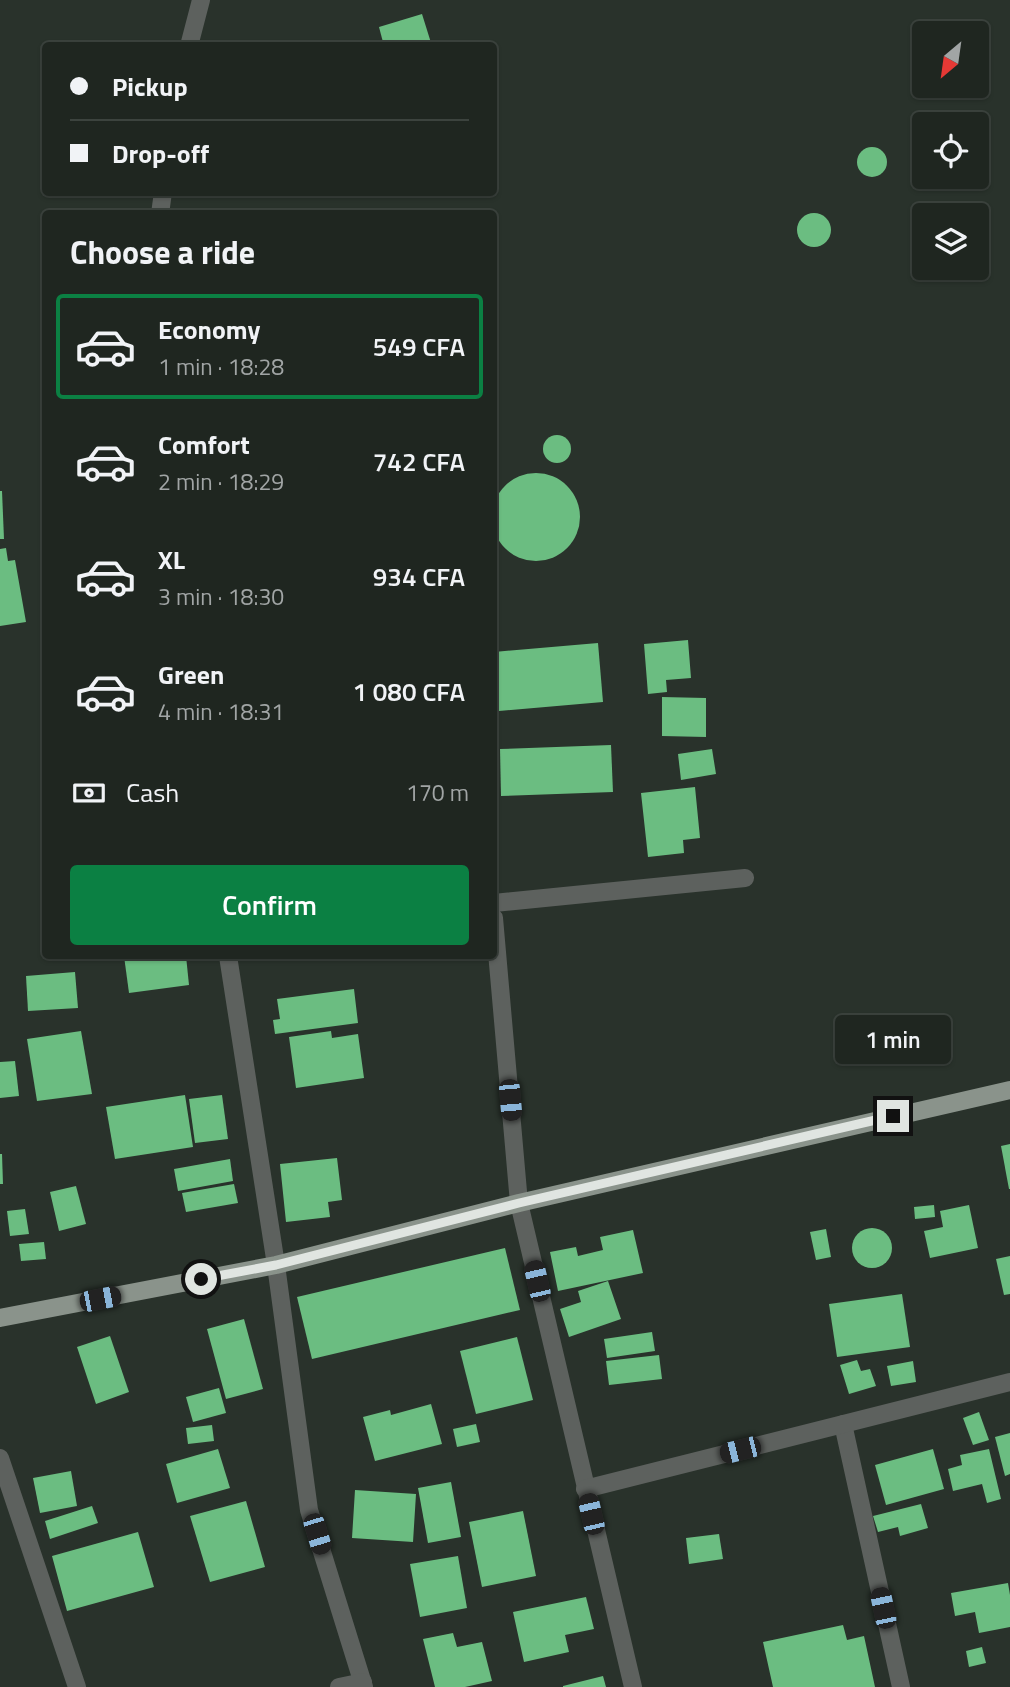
<!DOCTYPE html>
<html lang="en">
<head>
<meta charset="utf-8">
<style>
  :root { --surface:#1f2620; --page:#2c322d; --text:#f1f3f6; --muted:#a1a5a5; --line:#3c433e; --accent:#0b8043 }
  body { margin:0; font-family:"Titillium Web",sans-serif; background:var(--page); color:var(--text); height:100vh; display:flex; flex-direction:column; font-size:26px; white-space:nowrap }
  * { box-sizing:border-box; margin:0 }
  p { font-size:23px; color:var(--muted) }
  .icon { flex:none; width:38px; height:38px; fill:none; stroke:currentColor; stroke-width:2; stroke-linecap:round; stroke-linejoin:round }
  .map { position:relative; flex:1; overflow:hidden }
  .drawer { position:absolute; left:42px; top:210px; width:455px; height:749px; display:flex; flex-direction:column; background:var(--surface); border-radius:7px; box-shadow:0 2px 5px #0004,0 0 0 2px var(--line) }
  .drawer>* { flex:none }
  .guide { position:absolute; left:42px; top:42px; width:455px; height:154px; border-radius:7px; box-shadow:0 2px 5px #0004,0 0 0 2px var(--line); display:grid; align-content:center; height:154px; padding:0 28px; background:var(--surface) }
  .needle { width:46px; rotate:209deg }
  .fabs { position:absolute; left:912px; top:21px; display:grid; gap:14px }
  .fabs a { display:grid; place-items:center; width:77px; height:77px; border-radius:7px; background:var(--surface); box-shadow:0 2px 5px #0004,0 0 0 2px var(--line); font-size:35px }
  .end { position:absolute; width:32px; height:32px; margin:-16px; border:9px solid #e0e5e1; background:#111; box-shadow:0 0 0 4px #111 }
  .from { border-radius:50% }
  .bubble { position:absolute; height:49px; border-radius:7px; background:var(--surface); box-shadow:0 2px 5px #0004,0 0 0 2px var(--line); font-size:23px; font-weight:600; line-height:49px; text-align:center }
  .car { position:absolute; width:21px; height:42px; margin:-21px -10px; border-radius:9px; box-shadow:0 0 5px 2px #0007; background:linear-gradient(#222 24%,#8ab4d8 0 40%,#222 0 76%,#8ab4d8 0 86%,#222 0) }
  .guide b { display:flex; align-items:center; gap:24px; height:66px; font-size:26px }
  .guide b+b { border-top:2px solid var(--line) }
  .guide i { width:18px; height:18px; background:var(--text) }
  ul { padding:0; list-style:none }
  li { display:flex; align-items:center; gap:21px; height:105px; margin:0 14px 10px; padding:0 14px; border:4px solid transparent; border-radius:7px }
  li div { flex:1 }
  li b { display:block; font-size:26px }
  li em { font-style:normal; font-weight:600 }
  li.current { border-color:var(--accent) }
  li>.icon { width:63px; height:63px; stroke-width:1.5 }
  h2 { padding:0 28px; font-size:32px; line-height:84px }
  .pay { display:flex; align-items:center; gap:18px; height:77px; padding:0 28px; font-size:26px }
  .pay p { margin-inline-start:auto }
  .button { display:flex; gap:14px; margin-top:auto; padding:14px 28px }
  .button a { flex:1; height:80px; border-radius:7px; background:var(--accent); color:#fff; font-size:28px; font-weight:600; line-height:80px; text-align:center }
  .map>svg:first-child { display:block }
  .building { fill:#6bbd81 }
  .lines { fill:none; stroke-linecap:round; stroke-linejoin:round }
  .street { stroke:#5d615e; stroke-width:18 }
  .primary { stroke:#8a938b; stroke-width:18 }
  .route { stroke:#e0e5e1; stroke-width:9 }
</style>
</head>
<body>
<div class="map">
<svg width="1010" height="1687" viewBox="0 0 1010 1687">
  <rect width="100%" height="100%" fill="#29322b"/>
  <g class="building">
    <path d="M422,14L432,46H384L379,27Z"/>
    <circle cx="872" cy="162" r="15"/>
    <circle cx="814" cy="230" r="17"/>
    <circle cx="557" cy="449" r="14"/>
    <circle cx="536" cy="517" r="44"/>
    <path d="M0,491H2L4,539H0Z"/>
    <path d="M6,548L8,561L15,560L26,622L0,626V549Z"/>
    <path d="M688,640L691,678L666,680L667,692L648,694L644,644Z"/>
    <path d="M598,643L603,702L499,711L494,652Z"/>
    <path d="M662,697L706,698V737L662,736Z"/>
    <path d="M611,745L613,792L501,796L500,749Z"/>
    <path d="M712,749L716,774L681,780L678,754Z"/>
    <path d="M695,787L700,838L683,840L684,853L648,857L641,793Z"/>
    <path d="M124,956H186L189,985L129,993Z"/>
    <path d="M75,972L78,1008L28,1011L26,976Z"/>
    <path d="M354,989L358,1023L275,1034L273,1020L280,1019L277,999Z"/>
    <path d="M81,1031L92,1094L37,1101L27,1039Z"/>
    <path d="M331,1031L332,1038L358,1034L364,1078L296,1088L289,1037Z"/>
    <path d="M15,1061L19,1096L0,1098V1062Z"/>
    <path d="M185,1095L193,1147L115,1159L106,1107Z"/>
    <path d="M222,1095L228,1139L195,1143L189,1099Z"/>
    <path d="M1010,1144V1189H1009L1001,1146Z"/>
    <path d="M0,1154H2L3,1184H0Z"/>
    <path d="M337,1158L342,1200L328,1202L330,1217L286,1222L280,1164Z"/>
    <path d="M230,1159L233,1181L178,1191L174,1169Z"/>
    <path d="M234,1184L238,1203L186,1212L182,1193Z"/>
    <path d="M76,1186L86,1224L59,1231L50,1192Z"/>
    <path d="M934,1205L935,1217L915,1219L914,1207Z"/>
    <path d="M969,1205L978,1248L930,1258L924,1231L943,1227L940,1211Z"/>
    <path d="M25,1209L29,1234L10,1236L7,1211Z"/>
    <circle cx="872" cy="1248" r="20"/>
    <path d="M826,1229L831,1257L816,1260L810,1232Z"/>
    <path d="M633,1230L643,1273L558,1291L550,1252L576,1247L578,1256L603,1250L600,1237Z"/>
    <path d="M44,1242L46,1259L21,1261L19,1244Z"/>
    <path d="M505,1248L520,1310L312,1359L297,1297Z"/>
    <path d="M1010,1256V1294L1004,1295L996,1259Z"/>
    <path d="M608,1281L621,1319L569,1337L560,1309L581,1302L578,1291Z"/>
    <path d="M902,1294L910,1347L837,1357L829,1304Z"/>
    <path d="M244,1319L263,1389L226,1399L207,1329Z"/>
    <path d="M652,1332L655,1351L607,1358L604,1339Z"/>
    <path d="M110,1336L129,1392L96,1404L77,1347Z"/>
    <path d="M517,1337L533,1400L476,1414L460,1351Z"/>
    <path d="M659,1355L662,1379L609,1385L606,1361Z"/>
    <path d="M857,1360L861,1371L870,1369L876,1386L849,1394L840,1365Z"/>
    <path d="M913,1361L916,1382L891,1386L887,1366Z"/>
    <path d="M219,1388L226,1413L193,1422L186,1397Z"/>
    <path d="M431,1404L442,1444L375,1461L363,1417L390,1410L391,1415Z"/>
    <path d="M979,1412L989,1440L973,1445L963,1418Z"/>
    <path d="M476,1424L480,1442L457,1447L453,1429Z"/>
    <path d="M212,1425L214,1441L188,1444L186,1428Z"/>
    <path d="M1010,1433V1474L1005,1476L995,1437Z"/>
    <path d="M218,1449L230,1488L177,1503L166,1464Z"/>
    <path d="M933,1449L944,1489L886,1505L875,1465Z"/>
    <path d="M989,1449L1001,1499L987,1503L982,1484L953,1491L948,1469L962,1465L960,1455Z"/>
    <path d="M71,1471L77,1506L40,1513L33,1478Z"/>
    <path d="M451,1482L461,1537L428,1543L418,1488Z"/>
    <path d="M355,1490L416,1494L413,1542L352,1538Z"/>
    <path d="M246,1501L265,1567L210,1582L190,1516Z"/>
    <path d="M921,1504L928,1528L900,1536L898,1527L878,1532L873,1516Z"/>
    <path d="M92,1506L98,1523L50,1539L45,1521Z"/>
    <path d="M523,1511L536,1576L482,1587L469,1522Z"/>
    <path d="M138,1532L154,1587L67,1611L52,1556Z"/>
    <path d="M719,1534L723,1559L689,1564L686,1538Z"/>
    <path d="M458,1556L467,1608L420,1617L410,1564Z"/>
    <path d="M1008,1583L1010,1595V1627L979,1633L975,1612L955,1616L951,1593Z"/>
    <path d="M586,1597L594,1629L565,1635L569,1652L524,1662L513,1612Z"/>
    <path d="M843,1625L847,1640L864,1636L875,1687H773L763,1642Z"/>
    <path d="M453,1633L457,1647L482,1642L492,1681L465,1687H435L423,1639Z"/>
    <path d="M982,1647L986,1663L969,1667L966,1651Z"/>
    <path d="M603,1676L606,1687H563V1686Z"/>
  </g>
  <g class="lines">
    <g class="street">
      <path d="M189,46L201,0"/>
      <path d="M160,214L163,192"/>
      <path d="M494,903L745,878"/>
      <path d="M494,918L519,1203L633,1687"/>
      <path d="M228,956L276,1265L309,1510L364,1687"/>
      <path d="M843,1424L901,1687"/>
      <path d="M0,1458L77,1687"/>
      <path d="M585,1489L1010,1382"/>
      <path d="M339,1687L363,1682"/>
    </g>
    <path class="primary" d="M0,1318L276,1265L519,1203L1010,1090"/>
  </g>
  <g class="lines">
    <path class="route" d="M201,1279L276,1265L519,1203L893,1116"/>
  </g>
</svg>
<div class="fabs">
<a><svg class="needle" viewBox="-14 -14 28 28"><path d="M0-13l5 13h-10z" fill="#e53935"/><path d="M0 13l5-13h-10z" fill="#a1a5a5"/></svg></a>
<a><svg class="icon" aria-label="locate" viewBox="0 0 24 24"><circle cx="12" cy="12" r="6"/><path d="M12 2v4M12 18v4M2 12h4M18 12h4"/></svg></a>
<a><svg class="icon" aria-label="layers" viewBox="0 0 24 24"><path d="M12 4l9 5-9 5-9-5zM3 14l9 5 9-5"/></svg></a>
</div>
<i class="end from" style="left:201px;top:1279px"></i>
<i class="end" style="left:893px;top:1116px"></i>
<div class="bubble" style="left:835px;top:1015px;width:116px">1 min</div>
<i class="car" style="left:510px;top:1100px;rotate:175deg"></i>
<i class="car" style="left:537px;top:1281px;rotate:347deg"></i>
<i class="car" style="left:100px;top:1299px;rotate:79deg"></i>
<i class="car" style="left:740px;top:1450px;rotate:256deg"></i>
<i class="car" style="left:591px;top:1514px;rotate:347deg"></i>
<i class="car" style="left:317px;top:1534px;rotate:163deg"></i>
<i class="car" style="left:883px;top:1608px;rotate:348deg"></i>
<div class="guide">
<b><i class="from"></i>Pickup</b>
<b><i></i>Drop-off</b>
</div>
<section class="drawer">
<h2>Choose a ride</h2>
<ul>
<li class="current"><svg class="icon" aria-label="car" viewBox="0 0 24 24"><path d="M5 17H2v-5l4-1 3-4h7l3 4 3 1v5h-3M9 17h6M6 11h13"/><circle cx="7" cy="17" r="2"/><circle cx="17" cy="17" r="2"/></svg><div><b>Economy</b><p>1 min · 18:28</p></div><em>549 CFA</em></li>
<li><svg class="icon" aria-label="car" viewBox="0 0 24 24"><path d="M5 17H2v-5l4-1 3-4h7l3 4 3 1v5h-3M9 17h6M6 11h13"/><circle cx="7" cy="17" r="2"/><circle cx="17" cy="17" r="2"/></svg><div><b>Comfort</b><p>2 min · 18:29</p></div><em>742 CFA</em></li>
<li><svg class="icon" aria-label="car" viewBox="0 0 24 24"><path d="M5 17H2v-5l4-1 3-4h7l3 4 3 1v5h-3M9 17h6M6 11h13"/><circle cx="7" cy="17" r="2"/><circle cx="17" cy="17" r="2"/></svg><div><b>XL</b><p>3 min · 18:30</p></div><em>934 CFA</em></li>
<li><svg class="icon" aria-label="car" viewBox="0 0 24 24"><path d="M5 17H2v-5l4-1 3-4h7l3 4 3 1v5h-3M9 17h6M6 11h13"/><circle cx="7" cy="17" r="2"/><circle cx="17" cy="17" r="2"/></svg><div><b>Green</b><p>4 min · 18:31</p></div><em>1 080 CFA</em></li>
</ul>
<div class="pay"><svg class="icon" aria-label="cash" viewBox="0 0 24 24"><path d="M3 7h18v10H3z"/><circle cx="12" cy="12" r="2"/></svg>Cash<p>170 m</p></div>
<div class="button"><a>Confirm</a></div>
</section>
</div>
</body>
</html>
